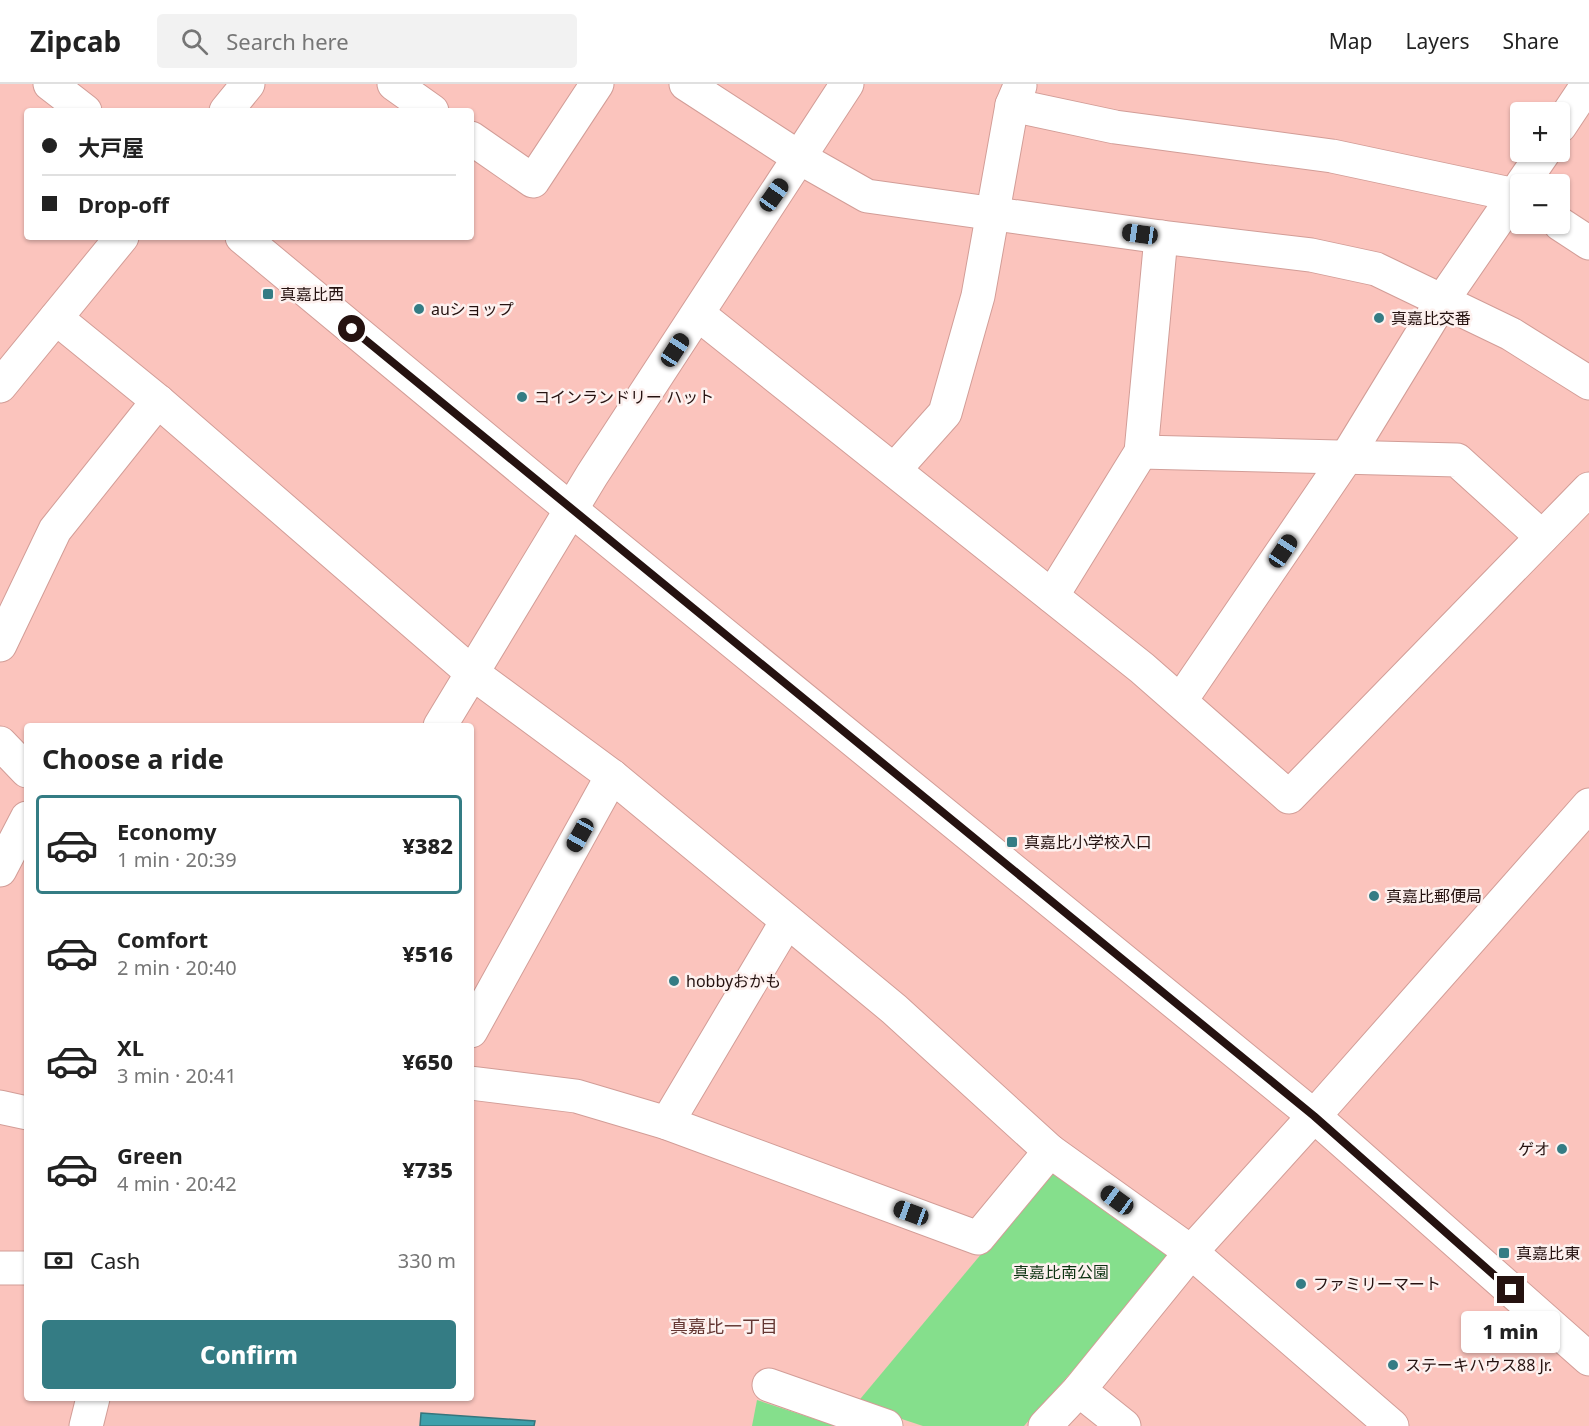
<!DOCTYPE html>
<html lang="en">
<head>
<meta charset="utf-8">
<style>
  :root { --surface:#fff; --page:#f2f2f2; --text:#222; --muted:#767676; --line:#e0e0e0; --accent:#347c84 }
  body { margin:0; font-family:"Noto Sans","Noto Sans JP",sans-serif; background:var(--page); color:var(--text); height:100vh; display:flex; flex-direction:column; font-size:22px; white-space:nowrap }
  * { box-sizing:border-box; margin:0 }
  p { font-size:20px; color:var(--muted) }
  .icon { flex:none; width:33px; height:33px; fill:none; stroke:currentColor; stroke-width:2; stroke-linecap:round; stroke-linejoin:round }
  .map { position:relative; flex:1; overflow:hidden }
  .sheet { position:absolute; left:24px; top:639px; width:450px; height:678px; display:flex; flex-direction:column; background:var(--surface); border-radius:6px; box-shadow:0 2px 4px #0004 }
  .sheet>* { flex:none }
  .top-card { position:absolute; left:24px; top:24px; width:450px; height:132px; border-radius:6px; box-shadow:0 2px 4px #0004; display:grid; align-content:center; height:132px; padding:0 18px; background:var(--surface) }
  .controls { position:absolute; left:1510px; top:18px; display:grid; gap:12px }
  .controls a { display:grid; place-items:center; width:60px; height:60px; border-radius:6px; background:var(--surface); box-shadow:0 2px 4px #0004; font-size:30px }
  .end { position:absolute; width:27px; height:27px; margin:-14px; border:8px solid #251210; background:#fff; box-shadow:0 0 0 3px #fff }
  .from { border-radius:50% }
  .bubble { position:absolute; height:42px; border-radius:6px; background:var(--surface); box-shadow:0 2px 4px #0004; font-size:20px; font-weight:800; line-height:42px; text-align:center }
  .car { position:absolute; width:18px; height:36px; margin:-18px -9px; border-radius:8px; box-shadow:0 0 4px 2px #0007; background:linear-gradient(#222 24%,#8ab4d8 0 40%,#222 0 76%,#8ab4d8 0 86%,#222 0) }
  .top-card b { display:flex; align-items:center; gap:21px; height:57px; font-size:22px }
  .top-card b+b { border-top:2px solid var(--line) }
  .top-card i { width:15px; height:15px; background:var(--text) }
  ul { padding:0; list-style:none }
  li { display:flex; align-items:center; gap:18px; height:99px; margin:0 12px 9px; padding:0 6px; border:3px solid transparent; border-radius:6px }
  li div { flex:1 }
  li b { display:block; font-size:22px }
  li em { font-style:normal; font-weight:800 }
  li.current { border-color:var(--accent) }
  li>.icon { width:54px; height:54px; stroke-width:1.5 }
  h2 { padding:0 18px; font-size:27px; line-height:72px }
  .pay { display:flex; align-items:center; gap:15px; height:66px; padding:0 18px; font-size:22px }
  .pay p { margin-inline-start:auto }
  .primary-button { display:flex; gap:12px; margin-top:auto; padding:12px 18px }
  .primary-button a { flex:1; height:69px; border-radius:6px; background:var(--accent); color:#fff; font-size:24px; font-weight:800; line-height:69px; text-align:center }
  header { display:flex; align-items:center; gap:36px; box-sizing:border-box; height:84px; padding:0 30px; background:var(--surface); border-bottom:2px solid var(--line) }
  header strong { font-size:28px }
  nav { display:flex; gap:33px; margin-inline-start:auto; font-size:21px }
  .search { width:420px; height:54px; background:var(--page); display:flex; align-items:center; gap:15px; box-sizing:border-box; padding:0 21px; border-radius:6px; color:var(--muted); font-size:22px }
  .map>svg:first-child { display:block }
  .green { fill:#85df8c }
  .water { fill:#3ea0ab; stroke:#36757c; stroke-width:1.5 }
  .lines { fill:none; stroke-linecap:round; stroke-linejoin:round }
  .minor-casing { stroke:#d29d97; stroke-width:35 }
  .tertiary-casing { stroke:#d29d97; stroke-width:35 }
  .minor { stroke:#fff; stroke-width:33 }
  .tertiary { stroke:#fff; stroke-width:33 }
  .route { stroke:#251210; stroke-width:8 }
  .poi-dot { fill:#347c84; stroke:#fdf1ef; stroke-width:2 }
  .labels { text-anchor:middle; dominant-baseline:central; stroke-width:5; stroke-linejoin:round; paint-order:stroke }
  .poi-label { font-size:16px; fill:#251210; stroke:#fdf1ef; text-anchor:start }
  .park-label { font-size:16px; fill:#0d3412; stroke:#fdf1ef }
  .neighbourhood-label { font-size:18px; fill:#643733; stroke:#fdf1ef }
</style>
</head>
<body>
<header>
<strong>Zipcab</strong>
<div class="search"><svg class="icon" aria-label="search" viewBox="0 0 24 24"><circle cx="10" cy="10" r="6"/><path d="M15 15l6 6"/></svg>Search here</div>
<nav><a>Map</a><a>Layers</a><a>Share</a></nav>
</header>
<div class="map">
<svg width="1589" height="1342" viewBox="0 0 1589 1342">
  <rect width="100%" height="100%" fill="#fbc4bd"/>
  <g class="green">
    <path d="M1066,1087L1170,1165L1169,1177L1024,1342H923L856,1320L1048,1090Z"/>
    <path d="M757,1316L836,1342H752Z"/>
  </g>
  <path class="water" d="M421,1329L535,1337L534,1342H420Z"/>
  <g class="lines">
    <defs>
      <g id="minor">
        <path d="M394,0L432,27"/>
        <path d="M686,0L800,74L867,112L1161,153L1311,171L1376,185L1511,250L1589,299"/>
        <path d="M1012,21L1115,43L1332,72L1515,111L1521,114"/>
        <path d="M226,27L248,0"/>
        <path d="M1560,42L1588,0"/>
        <path d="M471,54L533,97L597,0"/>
        <path d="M1522,100L1544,68"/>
        <path d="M1560,140L1589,159"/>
        <path d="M698,230L1142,584L1289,713L1589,405"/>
        <path d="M56,234L158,317L471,588L612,692L894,925L1050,1067L1191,1168L1392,1342"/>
        <path d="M0,302L122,153"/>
        <path d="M1141,368L1457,376L1542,453"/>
        <path d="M895,385L945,329L978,212L1012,21L1020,2"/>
        <path d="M1052,512L1141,368L1161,153"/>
        <path d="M0,561L55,446L158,317"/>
        <path d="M1181,616L1346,374L1442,217L1521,102"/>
        <path d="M440,642L592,391L847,0"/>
        <path d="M0,659L27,687"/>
        <path d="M0,786L27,734"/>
        <path d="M471,947L612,692"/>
        <path d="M471,999L576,1012L667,1039L978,1154L1050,1067"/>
        <path d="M0,1023L27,1029"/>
        <path d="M667,1039L787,837"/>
        <path d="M0,1184H27"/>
        <path d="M769,1301L886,1342"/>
        <path d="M1079,1306L1124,1342"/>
        <path d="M86,1342L93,1314"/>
        <path d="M1045,1342L1079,1306L1191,1168L1314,1032"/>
      </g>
      <g id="tertiary">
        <path d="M50,0L85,27"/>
        <path d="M242,153L536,397L1314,1032L1589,1275"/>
        <path d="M1314,1032L1589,721"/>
      </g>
    </defs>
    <use href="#minor" class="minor-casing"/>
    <use href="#tertiary" class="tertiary-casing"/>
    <use href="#minor" class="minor"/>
    <use href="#tertiary" class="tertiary"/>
  </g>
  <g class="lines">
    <path class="route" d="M352,245L1314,1032L1511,1206"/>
  </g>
  <g class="poi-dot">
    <rect x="262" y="204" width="12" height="12" rx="3"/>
    <circle cx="419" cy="225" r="6"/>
    <circle cx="1379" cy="234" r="6"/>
    <circle cx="522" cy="313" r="6"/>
    <rect x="1006" y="752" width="12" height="12" rx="3"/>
    <circle cx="1374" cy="812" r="6"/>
    <circle cx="674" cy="897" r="6"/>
    <circle cx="1562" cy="1065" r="6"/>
    <rect x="1498" y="1163" width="12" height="12" rx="3"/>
    <circle cx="1301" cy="1200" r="6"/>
    <circle cx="1393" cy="1281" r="6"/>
  </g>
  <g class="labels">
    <g class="poi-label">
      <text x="280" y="210">真嘉比西</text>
      <text x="431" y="225">auショップ</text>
      <text x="1391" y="234">真嘉比交番</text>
      <text x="534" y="313">コインランドリー ハット</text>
      <text x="1024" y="758">真嘉比小学校入口</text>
      <text x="1386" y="812">真嘉比郵便局</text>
      <text x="686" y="897">hobbyおかも</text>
      <text x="1550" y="1065" text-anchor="end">ゲオ</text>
      <text x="1516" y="1169">真嘉比東</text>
      <text x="1313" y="1200">ファミリーマート</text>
      <text x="1405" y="1281">ステーキハウス88 Jr.</text>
    </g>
    <g class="park-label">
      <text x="1061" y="1188">真嘉比南公園</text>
    </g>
    <g class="neighbourhood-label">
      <text x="724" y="1242">真嘉比一丁目</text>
    </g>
  </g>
</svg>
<div class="controls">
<a>+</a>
<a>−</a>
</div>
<i class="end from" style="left:352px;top:245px"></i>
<i class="end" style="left:1511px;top:1206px"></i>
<div class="bubble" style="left:1461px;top:1227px;width:99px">1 min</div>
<i class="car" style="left:774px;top:111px;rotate:35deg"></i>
<i class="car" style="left:1140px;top:150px;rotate:278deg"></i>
<i class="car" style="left:675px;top:266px;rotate:33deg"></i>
<i class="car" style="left:1283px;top:467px;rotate:34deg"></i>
<i class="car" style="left:580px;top:751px;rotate:209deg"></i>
<i class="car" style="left:1117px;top:1116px;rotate:306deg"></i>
<i class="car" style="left:911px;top:1129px;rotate:290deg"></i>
<div class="top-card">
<b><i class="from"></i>大戸屋</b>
<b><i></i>Drop-off</b>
</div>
<section class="sheet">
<h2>Choose a ride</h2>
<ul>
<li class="current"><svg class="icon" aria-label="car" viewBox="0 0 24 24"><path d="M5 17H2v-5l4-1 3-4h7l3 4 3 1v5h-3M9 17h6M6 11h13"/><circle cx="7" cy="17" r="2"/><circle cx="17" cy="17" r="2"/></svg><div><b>Economy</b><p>1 min · 20:39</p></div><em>¥382</em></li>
<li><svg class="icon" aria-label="car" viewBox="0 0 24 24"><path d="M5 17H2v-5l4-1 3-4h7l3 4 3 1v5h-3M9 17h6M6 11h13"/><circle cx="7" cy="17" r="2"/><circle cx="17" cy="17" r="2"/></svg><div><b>Comfort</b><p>2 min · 20:40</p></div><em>¥516</em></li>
<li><svg class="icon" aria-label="car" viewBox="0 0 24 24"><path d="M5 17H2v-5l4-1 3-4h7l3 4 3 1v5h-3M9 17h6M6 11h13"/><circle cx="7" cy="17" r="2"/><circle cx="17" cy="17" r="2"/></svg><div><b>XL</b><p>3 min · 20:41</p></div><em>¥650</em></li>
<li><svg class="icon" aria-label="car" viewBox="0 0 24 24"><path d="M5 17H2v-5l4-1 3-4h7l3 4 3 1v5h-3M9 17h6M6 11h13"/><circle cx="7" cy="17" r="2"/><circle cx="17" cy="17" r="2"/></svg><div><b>Green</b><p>4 min · 20:42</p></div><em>¥735</em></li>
</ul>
<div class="pay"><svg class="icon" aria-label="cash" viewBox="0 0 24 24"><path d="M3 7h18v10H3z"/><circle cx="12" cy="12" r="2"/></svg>Cash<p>330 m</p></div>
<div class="primary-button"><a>Confirm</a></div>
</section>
</div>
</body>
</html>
